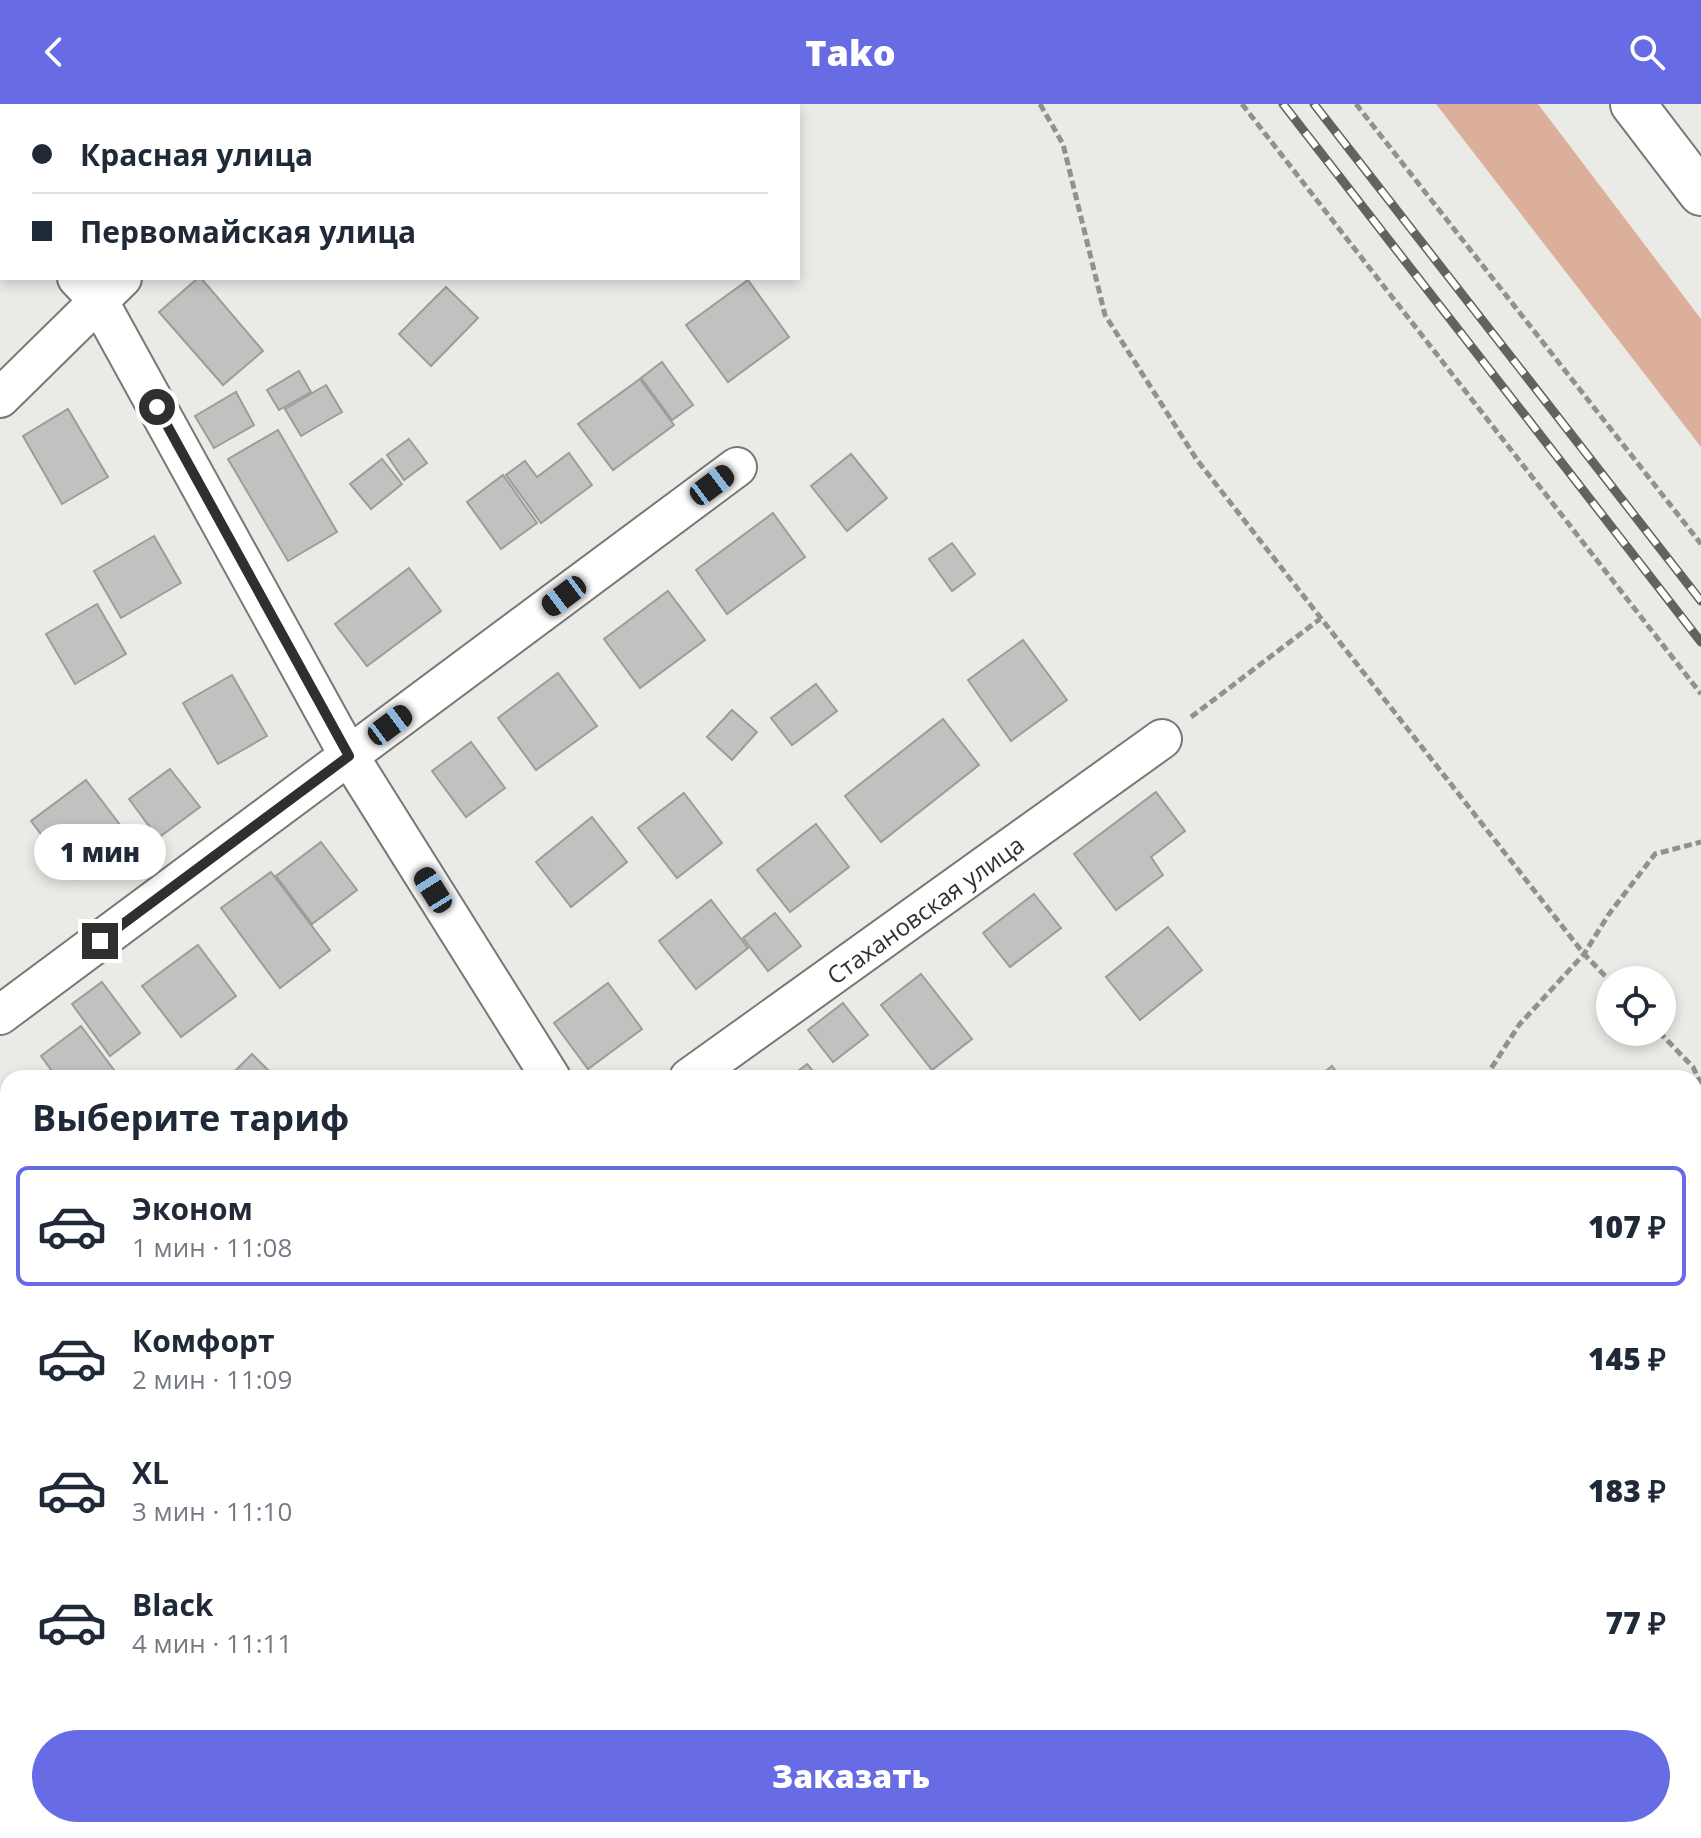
<!DOCTYPE html>
<html lang="ru">
<head>
<meta charset="utf-8">
<style>
  :root { --surface:#fff; --page:#f2f2f3; --text:#1f2937; --muted:#747a83; --line:#e0e1e3; --accent:#676be4 }
  body { margin:0; font-family:"Open Sans",sans-serif; background:var(--page); color:var(--text); height:100vh; display:flex; flex-direction:column; font-size:30px; white-space:nowrap }
  * { box-sizing:border-box; margin:0 }
  p { font-size:26px; color:var(--muted) }
  .icon { flex:none; width:44px; height:44px; fill:none; stroke:currentColor; stroke-width:2; stroke-linecap:round; stroke-linejoin:round }
  .map { position:relative; flex:1; overflow:hidden }
  .details { position:absolute; left:0px; top:966px; width:1702px; height:768px; display:flex; flex-direction:column; background:var(--surface); border-radius:24px 24px 0 0; box-shadow:0 4px 12px #0003 }
  .details>* { flex:none }
  .top-card { position:absolute; left:0px; top:0px; width:800px; height:176px; box-shadow:0 4px 12px #0003; display:grid; align-content:center; height:176px; padding:0 32px; background:var(--surface) }
  .controls { position:absolute; left:1596px; top:862px; display:grid; gap:16px }
  .controls a { display:grid; place-items:center; width:80px; height:80px; border-radius:50%; background:var(--surface); box-shadow:0 4px 12px #0003; font-size:40px }
  .end { position:absolute; width:36px; height:36px; margin:-18px; border:10px solid #2f2f2d; background:#fff; box-shadow:0 0 0 4px #fff }
  .from { border-radius:50% }
  .bubble { position:absolute; height:56px; border-radius:28px; background:var(--surface); box-shadow:0 4px 12px #0003; font-size:26px; font-weight:800; line-height:56px; text-align:center }
  .car { position:absolute; width:24px; height:48px; margin:-24px -12px; border-radius:10px; box-shadow:0 0 6px 2px #0007; background:linear-gradient(#222 24%,#8ab4d8 0 40%,#222 0 76%,#8ab4d8 0 86%,#222 0) }
  .top-card b { display:flex; align-items:center; gap:28px; height:76px; font-size:30px }
  .top-card b+b { border-top:2px solid var(--line) }
  .top-card i { width:20px; height:20px; background:var(--text) }
  ul { padding:0; list-style:none }
  li { display:flex; align-items:center; gap:24px; height:120px; margin:0 16px 12px; padding:0 16px; border:4px solid transparent; border-radius:12px }
  li div { flex:1 }
  li b { display:block; font-size:30px }
  li em { font-style:normal; font-weight:800 }
  li.on { border-color:var(--accent) }
  li>.icon { width:72px; height:72px; stroke-width:1.5 }
  h2 { padding:0 32px; font-size:36px; line-height:96px }
  .button { display:flex; gap:16px; margin-top:auto; padding:16px 32px }
  .button a { flex:1; height:92px; border-radius:48px; background:var(--accent); color:#fff; font-size:32px; font-weight:800; line-height:92px; text-align:center }
  header { display:flex; justify-content:space-between; align-items:center; height:104px; padding:0 32px; background:var(--accent); color:#fff; font-size:36px; font-weight:800 }
  .map>svg:first-child { display:block }
  .green { fill:#dcaf9a }
  .building { fill:#bfc2bf; stroke:#9a9d9a; stroke-width:2 }
  .lines { fill:none; stroke-linecap:round; stroke-linejoin:round }
  .minor-casing { stroke:#787874; stroke-width:42 }
  .secondary-casing { stroke:#787874; stroke-width:48 }
  .path { stroke:#91928e; stroke-width:5; stroke-dasharray:8 4; stroke-linecap:butt }
  .minor { stroke:#fff; stroke-width:38 }
  .secondary { stroke:#fff; stroke-width:44 }
  .rail-casing { stroke:#62625f; stroke-width:9 }
  .rail { stroke:#fff; stroke-width:6; stroke-dasharray:18; stroke-linecap:butt }
  .route { stroke:#2f2f2d; stroke-width:10 }
  .labels { text-anchor:middle; dominant-baseline:central; stroke-width:8; stroke-linejoin:round; paint-order:stroke }
  .street-label { font-size:24px; fill:#2f2f2d; stroke:#fff }
</style>
</head>
<body>
<header><svg class="icon" aria-label="back" viewBox="0 0 24 24"><path d="M15 5l-7 7 7 7"/></svg>Tako<svg class="icon" aria-label="search" viewBox="0 0 24 24"><circle cx="10" cy="10" r="6"/><path d="M15 15l6 6"/></svg></header>
<div class="map">
<svg width="1701" height="1734" viewBox="0 0 1701 1734">
  <rect width="100%" height="100%" fill="#eaebe6"/>
  <path class="green" d="M1436,0H1538L1701,215V343Z"/>
  <g class="building">
    <path d="M58,0H113L114,2H56Z"/>
    <path d="M416,0H466L468,2H414Z"/>
    <path d="M512,0H575L572,2H514Z"/>
    <path d="M198,174H201L263,247L223,281L159,208Z"/>
    <path d="M748,176L789,233L728,278L686,221Z"/>
    <path d="M446,183L478,214L431,262L399,230Z"/>
    <path d="M662,258L693,301L672,316L641,274Z"/>
    <path d="M299,267L311,288L279,306L267,286Z"/>
    <path d="M640,275L674,321L613,366L578,320Z"/>
    <path d="M326,281L342,308L301,332L285,305Z"/>
    <path d="M236,288L254,321L214,344L195,312Z"/>
    <path d="M68,305L108,373L62,400L23,332Z"/>
    <path d="M278,326L337,428L288,457L228,355Z"/>
    <path d="M409,335L427,359L404,376L387,351Z"/>
    <path d="M569,349L592,381L541,419L506,371L525,357L537,373Z"/>
    <path d="M851,350L887,394L847,427L811,382Z"/>
    <path d="M382,355L402,380L371,405L350,380Z"/>
    <path d="M503,371L537,419L501,445L467,398Z"/>
    <path d="M773,409L805,453L727,510L696,466Z"/>
    <path d="M154,432L181,479L121,514L94,467Z"/>
    <path d="M952,439L975,470L952,487L929,455Z"/>
    <path d="M409,464L441,507L367,562L335,520Z"/>
    <path d="M668,487L705,536L640,584L604,535Z"/>
    <path d="M97,500L126,550L75,580L46,530Z"/>
    <path d="M1023,536L1067,596L1011,637L968,576Z"/>
    <path d="M558,569L597,622L536,666L498,614Z"/>
    <path d="M232,571L267,632L218,660L183,599Z"/>
    <path d="M816,580L837,607L792,641L771,614Z"/>
    <path d="M732,606L757,628L732,656L707,633Z"/>
    <path d="M943,615L979,661L881,738L845,692Z"/>
    <path d="M471,638L505,684L466,713L432,667Z"/>
    <path d="M170,665L200,703L158,734L129,695Z"/>
    <path d="M86,676L130,734L75,775L31,717Z"/>
    <path d="M1156,688L1185,727L1151,753L1163,771L1116,806L1074,750Z"/>
    <path d="M684,689L722,739L677,774L638,724Z"/>
    <path d="M592,713L627,758L571,803L536,758Z"/>
    <path d="M816,720L849,763L790,808L757,766Z"/>
    <path d="M321,738L357,786L312,820L276,772Z"/>
    <path d="M271,768L330,846L280,884L221,804Z"/>
    <path d="M1034,790L1061,824L1010,863L983,829Z"/>
    <path d="M711,796L748,844L696,885L659,837Z"/>
    <path d="M775,809L801,842L768,867L743,834Z"/>
    <path d="M1168,823L1202,866L1140,916L1106,873Z"/>
    <path d="M198,841L236,892L181,933L142,882Z"/>
    <path d="M921,870L972,935L932,966L881,901Z"/>
    <path d="M102,878L140,929L110,952L72,900Z"/>
    <path d="M608,879L642,925L588,965L554,919Z"/>
    <path d="M843,899L868,931L833,958L808,926Z"/>
    <path d="M81,922L120,974H57L41,952Z"/>
    <path d="M252,950L276,974H228Z"/>
    <path d="M807,960L819,974H789Z"/>
    <path d="M1332,962L1341,974H1317Z"/>
    <path d="M0,1012L8,1023V1071L0,1077Z"/>
    <path d="M8,1576V1657L0,1663V1582Z"/>
    <path d="M607,1726H647L655,1734H599Z"/>
    <path d="M1029,1726H1114L1119,1734H1034Z"/>
  </g>
  <g class="lines">
    <defs>
      <g id="minor">
        <path d="M306,2L308,0"/>
        <path d="M0,91L2,93"/>
        <path d="M77,174L98,196L349,652L551,974"/>
        <path d="M0,294L122,174"/>
        <path d="M0,911L737,363"/>
        <path id="s1" d="M689,974L1162,635"/>
        <path d="M1694,1385L1701,1380"/>
        <path d="M0,1488L8,1482"/>
        <path d="M965,1726L970,1734"/>
        <path d="M453,1734L464,1726"/>
        <path d="M1212,1734L1223,1726"/>
      </g>
      <path id="secondary" d="M1633,0L1701,89"/>
    </defs>
    <use href="#minor" class="minor-casing"/>
    <use href="#secondary" class="secondary-casing"/>
    <g class="path">
      <path d="M1040,0L1063,40L1105,211L1197,356L1584,850L1610,877"/>
      <path d="M1242,0L1701,590"/>
      <path d="M1356,0L1701,440"/>
      <path d="M1191,613L1320,515"/>
      <path d="M1659,928L1693,963L1701,980"/>
      <path d="M1485,974L1519,921L1584,850L1609,810L1655,750L1701,738"/>
    </g>
    <use href="#minor" class="minor"/>
    <use href="#secondary" class="secondary"/>
    <defs>
      <g id="rail">
        <path d="M1283,0L1701,538"/>
        <path d="M1314,0L1701,497"/>
      </g>
    </defs>
    <use href="#rail" class="rail-casing"/>
    <use href="#rail" class="rail"/>
  </g>
  <g class="lines">
    <path class="route" d="M100,837L349,652L157,303"/>
  </g>
  <g class="labels">
    <g class="street-label">
      <text stroke="none"><textPath href="#s1" startOffset="290">Стахановская улица</textPath></text>
    </g>
  </g>
</svg>
<div class="controls">
<a><svg class="icon" aria-label="locate" viewBox="0 0 24 24"><circle cx="12" cy="12" r="6"/><path d="M12 2v4M12 18v4M2 12h4M18 12h4"/></svg></a>
</div>
<i class="end from" style="left:157px;top:303px"></i>
<i class="end" style="left:100px;top:837px"></i>
<div class="bubble" style="left:34px;top:720px;width:132px">1 мин</div>
<i class="car" style="left:712px;top:381px;rotate:53deg"></i>
<i class="car" style="left:564px;top:492px;rotate:233deg"></i>
<i class="car" style="left:390px;top:621px;rotate:53deg"></i>
<i class="car" style="left:433px;top:786px;rotate:328deg"></i>
<div class="top-card">
<b><i class="from"></i>Красная улица</b>
<b><i></i>Первомайская улица</b>
</div>
<section class="details">
<h2>Выберите тариф</h2>
<ul>
<li class="on"><svg class="icon" aria-label="car" viewBox="0 0 24 24"><path d="M5 17H2v-5l4-1 3-4h7l3 4 3 1v5h-3M9 17h6M6 11h13"/><circle cx="7" cy="17" r="2"/><circle cx="17" cy="17" r="2"/></svg><div><b>Эконом</b><p>1 мин · 11:08</p></div><em>107 ₽</em></li>
<li><svg class="icon" aria-label="car" viewBox="0 0 24 24"><path d="M5 17H2v-5l4-1 3-4h7l3 4 3 1v5h-3M9 17h6M6 11h13"/><circle cx="7" cy="17" r="2"/><circle cx="17" cy="17" r="2"/></svg><div><b>Комфорт</b><p>2 мин · 11:09</p></div><em>145 ₽</em></li>
<li><svg class="icon" aria-label="car" viewBox="0 0 24 24"><path d="M5 17H2v-5l4-1 3-4h7l3 4 3 1v5h-3M9 17h6M6 11h13"/><circle cx="7" cy="17" r="2"/><circle cx="17" cy="17" r="2"/></svg><div><b>XL</b><p>3 мин · 11:10</p></div><em>183 ₽</em></li>
<li><svg class="icon" aria-label="car" viewBox="0 0 24 24"><path d="M5 17H2v-5l4-1 3-4h7l3 4 3 1v5h-3M9 17h6M6 11h13"/><circle cx="7" cy="17" r="2"/><circle cx="17" cy="17" r="2"/></svg><div><b>Black</b><p>4 мин · 11:11</p></div><em>77 ₽</em></li>
</ul>
<div class="button"><a>Заказать</a></div>
</section>
</div>
</body>
</html>
